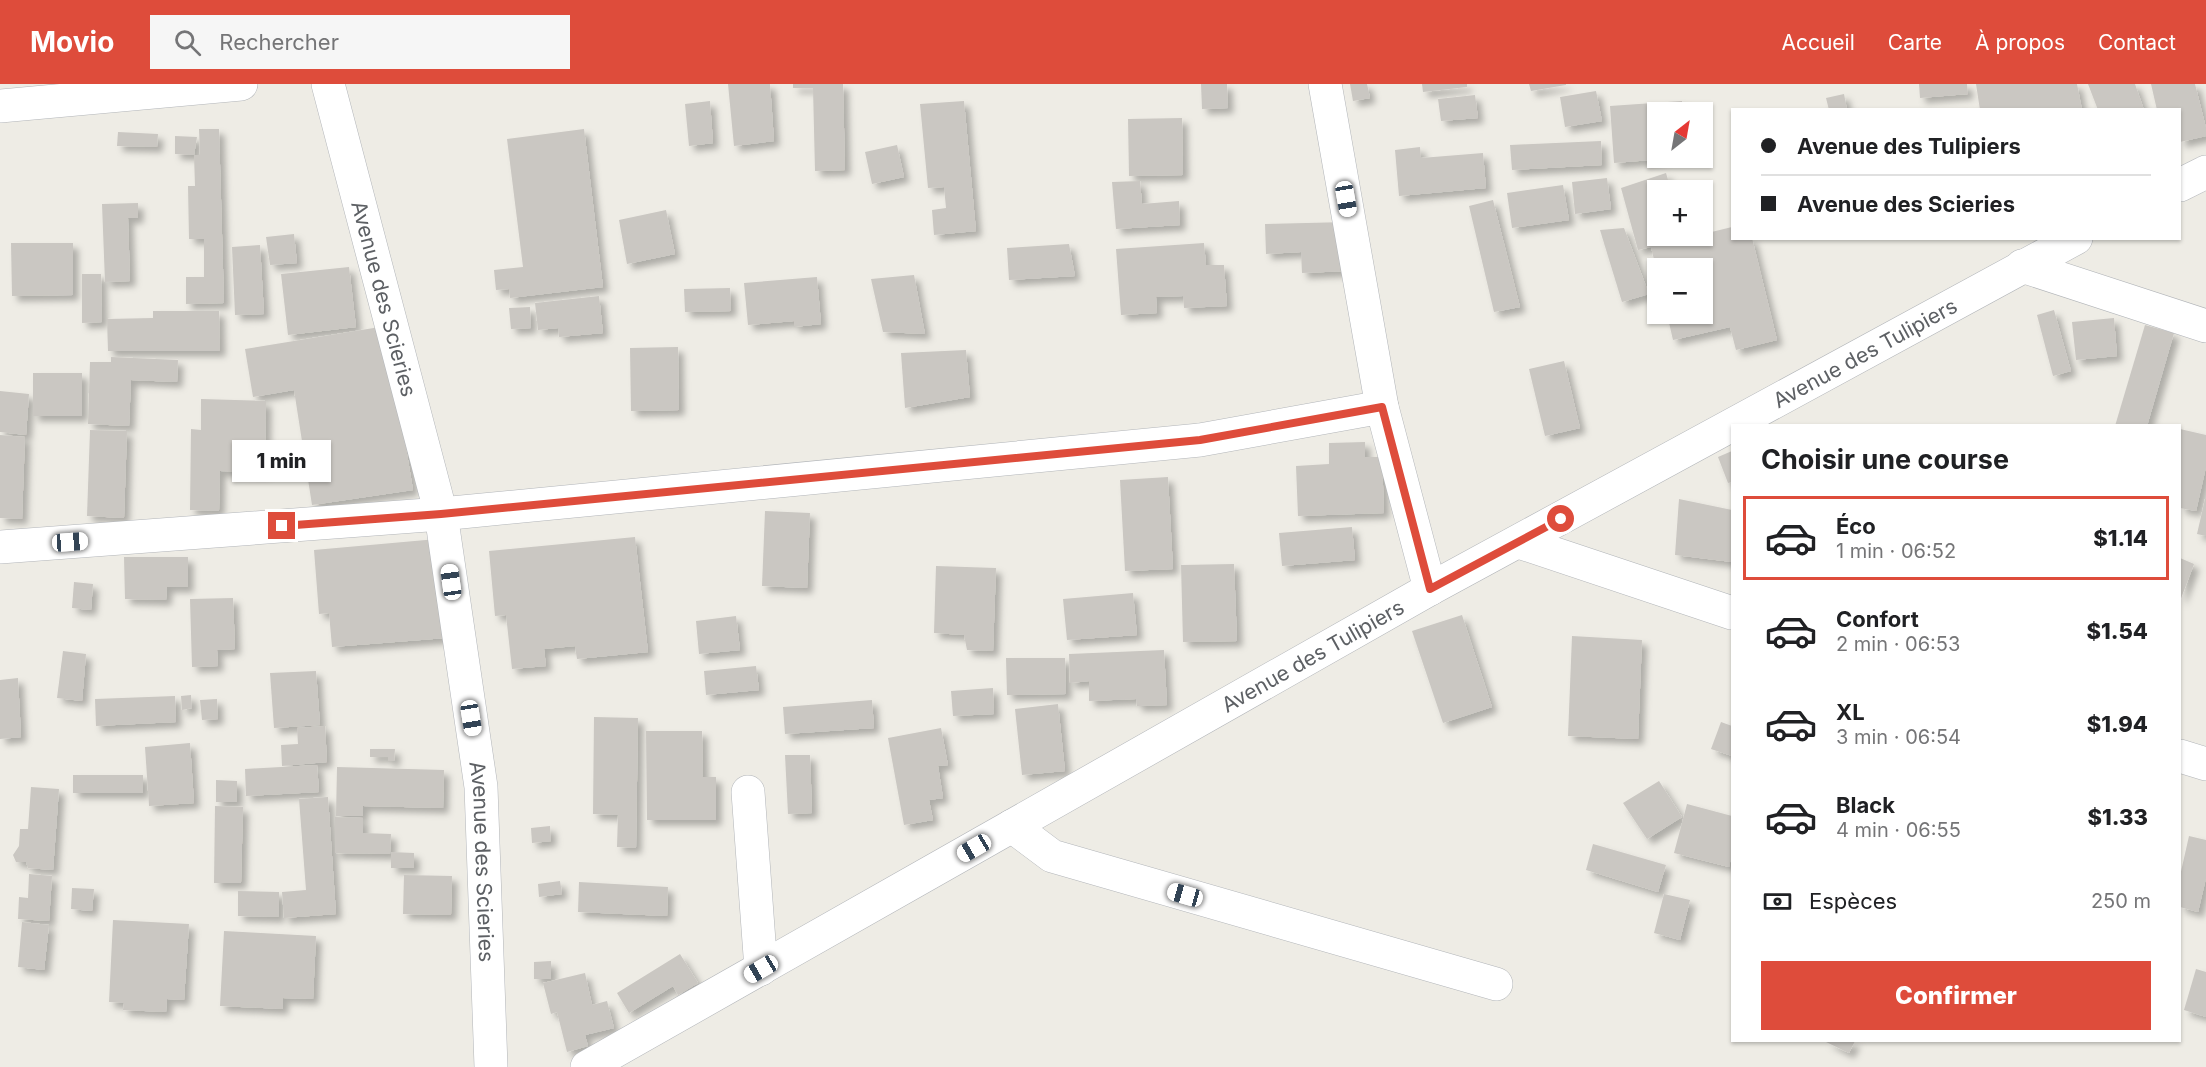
<!DOCTYPE html>
<html lang="fr">
<head>
<meta charset="utf-8">
<style>
  :root { --surface:#fff; --page:#f6f6f6; --text:#202124; --muted:#757577; --line:#e0e0e0; --accent:#de4c3b }
  body { margin:0; font-family:Inter,sans-serif; background:var(--page); color:var(--text); height:100vh; display:flex; flex-direction:column; font-size:22px; white-space:nowrap }
  * { box-sizing:border-box; margin:0 }
  p { font-size:20px; color:var(--muted) }
  .icon { flex:none; width:33px; height:33px; fill:none; stroke:currentColor; stroke-width:2; stroke-linecap:round; stroke-linejoin:round }
  .map { position:relative; flex:1; overflow:hidden }
  .side { position:absolute; left:1731px; top:340px; width:450px; height:618px; display:flex; flex-direction:column; background:var(--surface); border-radius:0px; box-shadow:0 2px 4px #0004 }
  .side>* { flex:none }
  .banner { position:absolute; left:1731px; top:24px; width:450px; height:132px; border-radius:0px; box-shadow:0 2px 4px #0004; display:grid; align-content:center; height:132px; padding:0 30px; background:var(--surface) }
  .needle { width:39px; rotate:31deg }
  .controls { position:absolute; left:1647px; top:18px; display:grid; gap:12px }
  .controls a { display:grid; place-items:center; width:66px; height:66px; border-radius:0px; background:var(--surface); box-shadow:0 2px 4px #0004; font-size:30px }
  .end { position:absolute; width:27px; height:27px; margin:-14px; border:8px solid #de4c3b; background:#fff; box-shadow:0 0 0 3px #fff }
  .from { border-radius:50% }
  .bubble { position:absolute; height:42px; border-radius:0px; background:var(--surface); box-shadow:0 2px 4px #0004; font-size:20px; font-weight:800; line-height:42px; text-align:center }
  .car { position:absolute; width:18px; height:36px; margin:-18px -9px; border-radius:8px; box-shadow:0 0 4px 2px #0007; background:linear-gradient(#fff 24%,#345 0 40%,#fff 0 76%,#345 0 86%,#fff 0) }
  .banner b { display:flex; align-items:center; gap:21px; height:57px; font-size:22px }
  .banner b+b { border-top:2px solid var(--line) }
  .banner i { width:15px; height:15px; background:var(--text) }
  ul { padding:0; list-style:none }
  li { display:flex; align-items:center; gap:18px; height:84px; margin:0 12px 9px; padding:0 18px; border:3px solid transparent; border-radius:0px }
  li div { flex:1 }
  li b { display:block; font-size:22px }
  li em { font-style:normal; font-weight:800 }
  li.active { border-color:var(--accent) }
  li>.icon { width:54px; height:54px; stroke-width:1.5 }
  h2 { padding:0 30px; font-size:27px; line-height:72px }
  .pay { display:flex; align-items:center; gap:15px; height:66px; padding:0 30px; font-size:22px }
  .pay p { margin-inline-start:auto }
  .action { display:flex; gap:12px; margin-top:auto; padding:12px 30px }
  .action a { flex:1; height:69px; border-radius:0px; background:var(--accent); color:#fff; font-size:24px; font-weight:800; line-height:69px; text-align:center }
  header { display:flex; align-items:center; gap:36px; box-sizing:border-box; height:84px; padding:0 30px; background:var(--accent); color:#fff }
  header strong { font-size:28px }
  nav { display:flex; gap:33px; margin-inline-start:auto; font-size:21px }
  .search { width:420px; height:54px; background:var(--page); display:flex; align-items:center; gap:15px; box-sizing:border-box; padding:0 21px; border-radius:0px; color:var(--muted); font-size:22px }
  .map>svg:first-child { display:block }
  .building { fill:#cac7c2; filter:url(#shadow) }
  .lines { fill:none; stroke-linecap:round; stroke-linejoin:round }
  .minor-casing { stroke:#b2b5b9; stroke-width:34 }
  .tertiary-casing { stroke:#b2b5b9; stroke-width:34 }
  .minor { stroke:#fff; stroke-width:33 }
  .tertiary { stroke:#fff; stroke-width:33 }
  .route { stroke:#de4c3b; stroke-width:8 }
  .labels { text-anchor:middle; dominant-baseline:central; stroke-width:4.5; stroke-linejoin:round; paint-order:stroke }
  .street-label { font-size:21px; fill:#5d6064; stroke:#fff }
</style>
</head>
<body>
<header>
<strong>Movio</strong>
<div class="search"><svg class="icon" aria-label="search" viewBox="0 0 24 24"><circle cx="10" cy="10" r="6"/><path d="M15 15l6 6"/></svg>Rechercher</div>
<nav><a>Accueil</a><a>Carte</a><a>À propos</a><a>Contact</a></nav>
</header>
<div class="map">
<svg width="2206" height="983" viewBox="0 0 2206 983">
  <defs>
    <filter id="shadow"><feDropShadow dx="5.5" dy="5.5" stdDeviation="3" flood-color="#0004"/></filter>
  </defs>
  <rect width="100%" height="100%" fill="#eeece5"/>
  <g class="building">
    <path d="M728,0H770L774,57L734,62Z"/>
    <path d="M793,0H843L845,86L815,87L813,4H793Z"/>
    <path d="M1201,0H1227L1228,24L1202,25Z"/>
    <path d="M1350,0H1367L1370,14L1353,17Z"/>
    <path d="M1422,0H1467V3L1423,8Z"/>
    <path d="M1529,0H1566V1L1531,7Z"/>
    <path d="M1919,0H1967L1968,10L1920,14Z"/>
    <path d="M1976,0H2077L2082,26H1980Z"/>
    <path d="M2088,0H2135L2144,26H2098Z"/>
    <path d="M2151,0H2195L2206,44V52L2180,58V26H2157Z"/>
    <path d="M1596,7L1602,37L1565,43L1560,13Z"/>
    <path d="M1844,10L1847,26H1829L1826,14Z"/>
    <path d="M1475,11L1478,34L1441,37L1438,15Z"/>
    <path d="M710,17L713,59L689,62L685,20Z"/>
    <path d="M964,17L976,147L934,151L932,126L946,124L944,103L928,104L920,20Z"/>
    <path d="M1682,17L1683,28H1658V74H1663V75L1614,79L1610,22Z"/>
    <path d="M1182,34L1183,91L1129,92L1128,35Z"/>
    <path d="M199,45H219L224,219L186,220V193H204V155H189L188,102H195L194,71H200Z"/>
    <path d="M584,45L603,203L510,214L509,205L496,206L494,186L523,183L507,55Z"/>
    <path d="M118,48L158,50L157,63L117,62Z"/>
    <path d="M175,52L197,53L194,71L175,70Z"/>
    <path d="M1601,57L1602,81L1512,86L1510,61Z"/>
    <path d="M897,61L904,93L872,100L865,68Z"/>
    <path d="M1420,63L1421,74L1483,69L1486,104L1399,112L1395,66Z"/>
    <path d="M1666,89L1671,106H1658V152H1686L1687,154L1732,143V154H1752L1777,256L1736,266L1730,243L1673,256L1667,230H1702V184H1656L1651,163L1638,166L1621,104Z"/>
    <path d="M1607,94L1611,125L1575,130L1572,98Z"/>
    <path d="M1140,97L1142,120L1179,117L1180,141L1116,145L1112,98Z"/>
    <path d="M1563,101L1569,136L1512,144L1507,109Z"/>
    <path d="M1493,116L1520,223L1494,228L1469,122Z"/>
    <path d="M138,119V134H128L130,197L105,198L102,120Z"/>
    <path d="M666,126L675,170L627,180L619,136Z"/>
    <path d="M1347,138L1348,187L1302,189L1301,168L1266,170L1265,140Z"/>
    <path d="M1624,144L1649,210L1622,218L1600,146Z"/>
    <path d="M294,150L297,179L270,181L266,153Z"/>
    <path d="M11,159H73V211L12,212Z"/>
    <path d="M1204,159L1206,181H1224L1227,222L1184,224L1183,212L1156,213L1157,229L1121,231L1116,165Z"/>
    <path d="M1069,160L1075,192L1009,196L1007,164Z"/>
    <path d="M260,161L264,230L235,231L232,163Z"/>
    <path d="M349,183L356,243L288,251L281,190Z"/>
    <path d="M82,190H101L102,238L82,239Z"/>
    <path d="M914,191L925,250L883,248L871,195Z"/>
    <path d="M817,193L821,240L794,243V237L748,241L744,199Z"/>
    <path d="M730,204L731,227L685,228L684,205Z"/>
    <path d="M599,212L603,249L559,253L558,244L538,246L535,219Z"/>
    <path d="M530,223L531,244L511,245L509,224Z"/>
    <path d="M2054,226L2071,287L2053,292L2037,231Z"/>
    <path d="M153,227H219L220,267H108L107,235L153,234Z"/>
    <path d="M2114,234L2117,272L2076,276L2072,238Z"/>
    <path d="M2145,241L2174,249L2147,342H2115Z"/>
    <path d="M386,242L413,406L312,421L294,306L253,313L245,265Z"/>
    <path d="M678,263L679,326L631,327L630,264Z"/>
    <path d="M966,266L970,313L905,324L901,269Z"/>
    <path d="M111,273L178,276L177,298L131,296L129,342L88,340L90,278H111Z"/>
    <path d="M1564,277L1580,344L1545,352L1529,285Z"/>
    <rect x="33" y="289" width="49" height="43"/>
    <path d="M0,307L29,310L26,351L0,348Z"/>
    <path d="M201,315L266,317L265,388L220,387L219,427L190,426L191,345L201,346Z"/>
    <path d="M2180,345L2206,351V383L2196,427L2180,424Z"/>
    <path d="M90,346L127,347L124,434L87,432Z"/>
    <path d="M0,351L25,353L22,435L0,434Z"/>
    <path d="M1365,358V373H1382L1384,429L1298,432L1296,382L1329,380V359Z"/>
    <path d="M1732,367V398L1728,399L1718,373Z"/>
    <path d="M1168,393L1173,485L1125,487L1120,396Z"/>
    <path d="M1679,415L1732,426V478L1675,471Z"/>
    <path d="M2205,415H2206V452L2197,450Z"/>
    <path d="M765,427L810,429L807,504L762,502Z"/>
    <path d="M1352,443L1355,476L1282,482L1279,449Z"/>
    <path d="M635,453L648,568L577,575L575,562L544,565L546,582L512,585L506,531L495,532L489,467Z"/>
    <path d="M437,455L446,554L332,563L329,529L319,530L314,466Z"/>
    <path d="M124,473H188V503H167L166,516L125,515Z"/>
    <path d="M2180,474L2194,480L2180,517Z"/>
    <path d="M1234,480L1237,557L1183,558L1181,481Z"/>
    <path d="M936,482L996,484L993,567L967,566L964,551L934,549Z"/>
    <path d="M74,498L93,500L91,526L72,524Z"/>
    <path d="M1133,509L1137,551L1067,556L1063,515Z"/>
    <path d="M233,514L235,565L217,566L218,582L192,583L190,515Z"/>
    <path d="M1462,531L1492,623L1443,639L1412,547Z"/>
    <path d="M736,532L740,566L699,570L696,537Z"/>
    <path d="M1572,552L1642,556L1638,655L1568,652Z"/>
    <path d="M1164,566L1167,621L1137,622L1136,615L1089,617V597L1070,599L1069,570Z"/>
    <path d="M63,567L86,570L82,617L57,614Z"/>
    <path d="M1006,574H1065L1066,610L1007,611Z"/>
    <path d="M756,582L759,606L706,611L704,587Z"/>
    <path d="M316,587L320,641L274,644L270,589Z"/>
    <path d="M18,594L21,653L0,655V596Z"/>
    <path d="M993,604L994,630L953,632L951,607Z"/>
    <path d="M191,611L192,624L182,626L181,612Z"/>
    <path d="M175,612L176,638L96,642L95,615Z"/>
    <path d="M217,615L218,635L202,636L200,616Z"/>
    <path d="M872,616L874,644L785,650L783,623Z"/>
    <path d="M1058,620L1065,687L1022,691L1015,625Z"/>
    <path d="M594,633L638,634L636,764L617,763L618,731L593,730Z"/>
    <path d="M1721,638L1732,642V672L1711,665Z"/>
    <path d="M325,642L327,678L282,682L281,661L298,660L297,644Z"/>
    <path d="M941,644L948,681L938,682L943,714L929,716L933,736L904,741L888,654Z"/>
    <path d="M646,647H702L703,693H716V736H647Z"/>
    <path d="M190,659L194,719L149,722L145,663Z"/>
    <path d="M370,665H395L394,677H388V673H370Z"/>
    <path d="M785,671H810L812,729L788,730Z"/>
    <path d="M317,681L319,708L246,712L245,685Z"/>
    <path d="M337,683L444,686L443,724L363,722V732H336Z"/>
    <rect x="73" y="691" width="70" height="18"/>
    <path d="M216,696L237,697V718H216Z"/>
    <path d="M1659,697L1682,733L1647,755L1623,719Z"/>
    <path d="M31,703L59,705L53,786L28,784L26,778H16L13,771L19,762L20,745H28Z"/>
    <path d="M328,713L336,830L284,834L282,808L306,806L299,715Z"/>
    <path d="M1687,720L1732,732V769L1729,783L1674,769Z"/>
    <path d="M215,722L243,723L241,799H214Z"/>
    <path d="M335,733L363,734V749L391,750L390,770L335,769Z"/>
    <path d="M550,742L551,757L532,759L531,744Z"/>
    <path d="M2189,752L2206,756V794L2198,828L2180,823V792Z"/>
    <path d="M1593,760L1666,781L1658,808L1586,786Z"/>
    <path d="M391,768L414,769V784H391Z"/>
    <path d="M29,790L52,792L49,837L18,835L19,813L28,814Z"/>
    <path d="M404,791L452,792L451,831L403,830Z"/>
    <path d="M560,797L562,810L539,813L538,800Z"/>
    <path d="M579,798L668,803L667,832L578,828Z"/>
    <path d="M72,804L94,805L92,827L71,825Z"/>
    <path d="M238,807L279,808V833L238,832Z"/>
    <path d="M1664,810L1690,816L1680,856L1654,849Z"/>
    <path d="M113,836L189,840L184,916L167,915L166,928L123,926L124,919L109,918Z"/>
    <path d="M22,838L49,841L44,886L18,883Z"/>
    <path d="M224,847L316,852L313,915L283,914V925L220,922Z"/>
    <path d="M680,870L698,899L678,911L673,902L629,929L617,909Z"/>
    <path d="M551,877V895H534V878Z"/>
    <path d="M2196,885L2206,888V933L2184,926Z"/>
    <path d="M585,889L592,921L607,917L614,944L585,951L588,962L567,968L557,928L551,930L543,899Z"/>
    <path d="M1824,957H1855L1849,969Z"/>
  </g>
  <g class="lines">
    <defs>
      <g id="minor">
        <path id="s1" d="M328,0L441,430L481,703L491,983"/>
        <path d="M1325,0L1382,323L1430,505"/>
        <path d="M2180,101L2206,88"/>
        <path d="M2022,182L2206,242"/>
        <path d="M1519,458L1732,529"/>
        <path d="M0,463L441,430L1200,356L1382,323"/>
        <path d="M2180,672L2206,680"/>
        <path d="M748,708L761,885"/>
        <path d="M1012,742L1052,772L1496,900"/>
        <path id="s2" d="M587,983L1430,505L2076,154"/>
      </g>
      <path id="tertiary" d="M0,22L241,0"/>
    </defs>
    <use href="#minor" class="minor-casing"/>
    <use href="#tertiary" class="tertiary-casing"/>
    <use href="#minor" class="minor"/>
    <use href="#tertiary" class="tertiary"/>
  </g>
  <g class="lines">
    <path class="route" d="M282,442L441,430L1200,356L1382,323L1430,505L1561,435"/>
  </g>
  <g class="labels">
    <g class="street-label">
      <text stroke="none"><textPath href="#s1" startOffset="222">Avenue des Scieries</textPath></text>
      <text stroke="none"><textPath href="#s2" startOffset="1464">Avenue des Tulipiers</textPath></text>
      <text stroke="none"><textPath href="#s2" startOffset="834">Avenue des Tulipiers</textPath></text>
      <text stroke="none"><textPath href="#s1" startOffset="795">Avenue des Scieries</textPath></text>
    </g>
  </g>
</svg>
<div class="controls">
<a><svg class="needle" viewBox="-14 -14 28 28"><path d="M0-13l5 13h-10z" fill="#e53935"/><path d="M0 13l5-13h-10z" fill="#757577"/></svg></a>
<a>+</a>
<a>−</a>
</div>
<i class="end from" style="left:1561px;top:435px"></i>
<i class="end" style="left:282px;top:442px"></i>
<div class="bubble" style="left:232px;top:356px;width:99px">1 min</div>
<i class="car" style="left:1346px;top:115px;rotate:170deg"></i>
<i class="car" style="left:70px;top:458px;rotate:86deg"></i>
<i class="car" style="left:451px;top:498px;rotate:352deg"></i>
<i class="car" style="left:471px;top:634px;rotate:171deg"></i>
<i class="car" style="left:974px;top:764px;rotate:240deg"></i>
<i class="car" style="left:1185px;top:811px;rotate:286deg"></i>
<i class="car" style="left:761px;top:885px;rotate:240deg"></i>
<div class="banner">
<b><i class="from"></i>Avenue des Tulipiers</b>
<b><i></i>Avenue des Scieries</b>
</div>
<section class="side">
<h2>Choisir une course</h2>
<ul>
<li class="active"><svg class="icon" aria-label="car" viewBox="0 0 24 24"><path d="M5 17H2v-5l4-1 3-4h7l3 4 3 1v5h-3M9 17h6M6 11h13"/><circle cx="7" cy="17" r="2"/><circle cx="17" cy="17" r="2"/></svg><div><b>Éco</b><p>1 min · 06:52</p></div><em>$1.14</em></li>
<li><svg class="icon" aria-label="car" viewBox="0 0 24 24"><path d="M5 17H2v-5l4-1 3-4h7l3 4 3 1v5h-3M9 17h6M6 11h13"/><circle cx="7" cy="17" r="2"/><circle cx="17" cy="17" r="2"/></svg><div><b>Confort</b><p>2 min · 06:53</p></div><em>$1.54</em></li>
<li><svg class="icon" aria-label="car" viewBox="0 0 24 24"><path d="M5 17H2v-5l4-1 3-4h7l3 4 3 1v5h-3M9 17h6M6 11h13"/><circle cx="7" cy="17" r="2"/><circle cx="17" cy="17" r="2"/></svg><div><b>XL</b><p>3 min · 06:54</p></div><em>$1.94</em></li>
<li><svg class="icon" aria-label="car" viewBox="0 0 24 24"><path d="M5 17H2v-5l4-1 3-4h7l3 4 3 1v5h-3M9 17h6M6 11h13"/><circle cx="7" cy="17" r="2"/><circle cx="17" cy="17" r="2"/></svg><div><b>Black</b><p>4 min · 06:55</p></div><em>$1.33</em></li>
</ul>
<div class="pay"><svg class="icon" aria-label="cash" viewBox="0 0 24 24"><path d="M3 7h18v10H3z"/><circle cx="12" cy="12" r="2"/></svg>Espèces<p>250 m</p></div>
<div class="action"><a>Confirmer</a></div>
</section>
</div>
</body>
</html>
